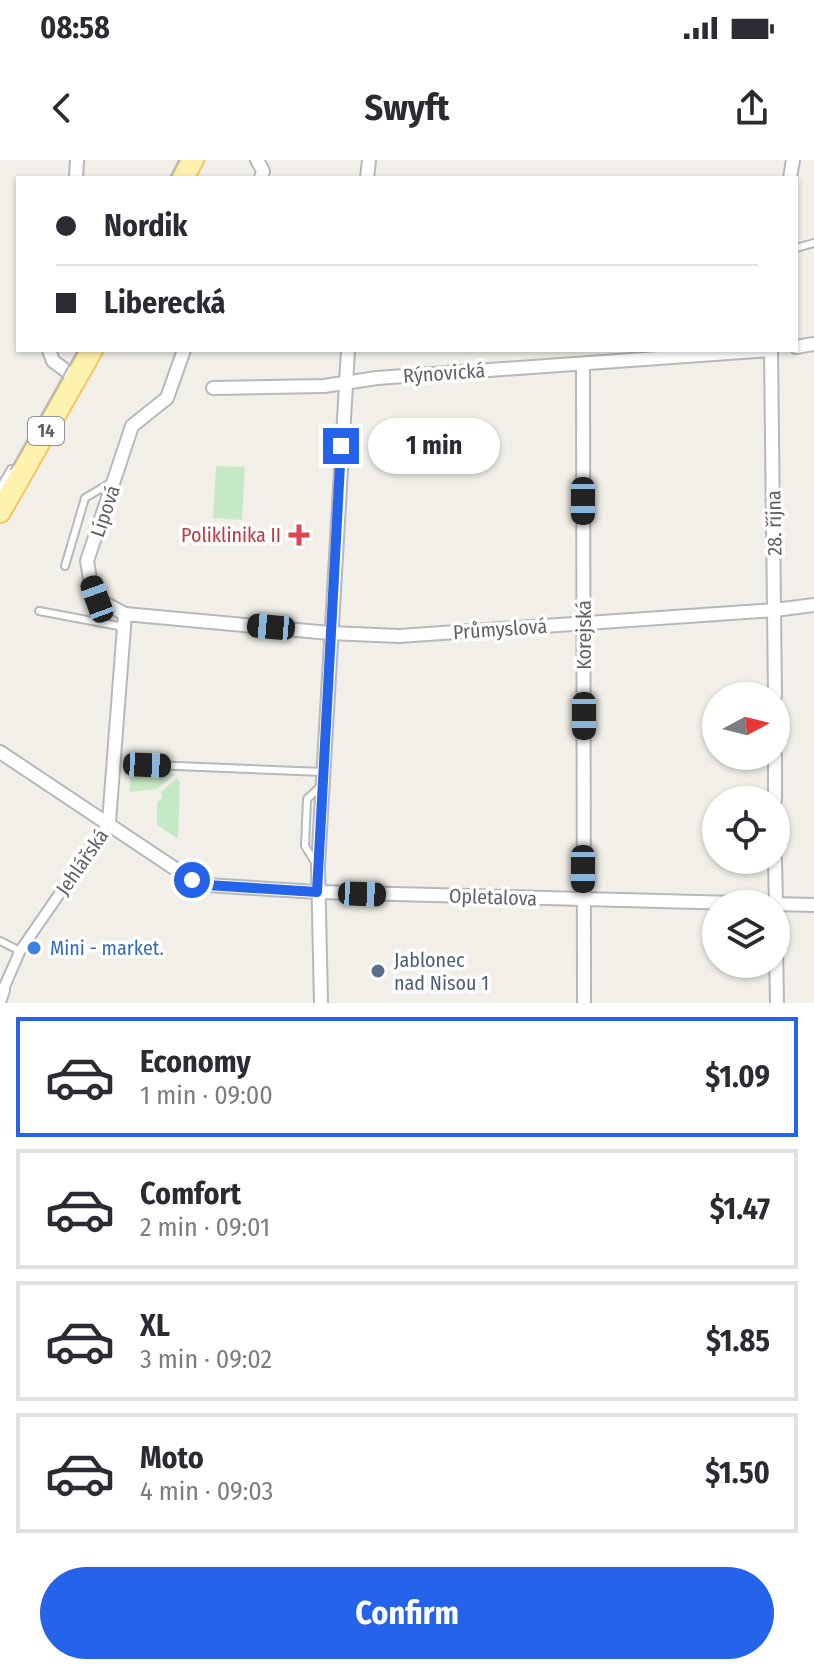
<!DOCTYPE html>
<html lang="en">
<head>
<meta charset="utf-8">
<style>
  :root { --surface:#fff; --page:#f2f2f3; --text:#2b2b33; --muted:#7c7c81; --line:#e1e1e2; --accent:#2563eb }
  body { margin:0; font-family:"Fira Sans Condensed",sans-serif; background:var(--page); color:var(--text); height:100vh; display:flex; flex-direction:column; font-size:30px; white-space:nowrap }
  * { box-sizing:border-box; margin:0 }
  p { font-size:26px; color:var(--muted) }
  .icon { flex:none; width:44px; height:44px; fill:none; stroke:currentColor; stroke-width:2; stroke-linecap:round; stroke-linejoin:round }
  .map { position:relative; height:843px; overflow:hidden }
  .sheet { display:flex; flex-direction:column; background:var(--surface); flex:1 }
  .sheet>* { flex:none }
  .top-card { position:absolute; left:16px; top:16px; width:782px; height:176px; border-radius:0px; box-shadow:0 2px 6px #0004; display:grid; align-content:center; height:176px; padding:0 40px; background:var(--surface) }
  .needle { width:52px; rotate:83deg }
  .tools { position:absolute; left:702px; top:522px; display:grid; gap:16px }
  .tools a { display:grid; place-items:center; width:88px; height:88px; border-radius:50%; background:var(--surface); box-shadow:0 2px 6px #0004; font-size:40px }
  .end { position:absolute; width:36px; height:36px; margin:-18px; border:10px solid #2563eb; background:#fff; box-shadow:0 0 0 4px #fff }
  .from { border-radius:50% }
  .bubble { position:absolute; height:56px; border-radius:28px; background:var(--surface); box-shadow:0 2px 6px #0004; font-size:26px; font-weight:700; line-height:56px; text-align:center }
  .car { position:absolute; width:24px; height:48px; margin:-24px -12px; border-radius:10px; box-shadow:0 0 6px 2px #0007; background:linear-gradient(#222 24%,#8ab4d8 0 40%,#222 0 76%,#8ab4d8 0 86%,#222 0) }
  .top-card b { display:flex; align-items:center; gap:28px; height:76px; font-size:30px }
  .top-card b+b { border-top:2px solid var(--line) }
  .top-card i { width:20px; height:20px; background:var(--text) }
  ul { padding:14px 0 0; list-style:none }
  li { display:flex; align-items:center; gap:24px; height:120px; margin:0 16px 12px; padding:0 24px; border:4px solid var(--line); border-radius:0px }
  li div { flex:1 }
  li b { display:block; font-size:30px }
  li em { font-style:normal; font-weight:700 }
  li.selected { border-color:var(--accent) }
  li>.icon { width:72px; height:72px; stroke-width:1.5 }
  .action { display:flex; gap:16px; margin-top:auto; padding:16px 40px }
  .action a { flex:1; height:92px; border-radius:48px; background:var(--accent); color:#fff; font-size:32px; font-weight:700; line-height:92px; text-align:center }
  .status { display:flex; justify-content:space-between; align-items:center; height:56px; padding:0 40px; background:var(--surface); direction:ltr }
  .status svg { height:22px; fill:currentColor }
  header { display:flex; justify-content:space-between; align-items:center; height:104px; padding:0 40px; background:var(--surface); font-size:36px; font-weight:700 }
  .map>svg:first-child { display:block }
  .green { fill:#c5e8c5 }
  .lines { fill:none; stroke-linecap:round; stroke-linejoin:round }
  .service-casing { stroke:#b5b8bc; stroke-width:10 }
  .pedestrian-casing { stroke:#b5b8bc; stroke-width:13 }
  .minor-casing { stroke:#b5b8bc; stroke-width:16 }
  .primary-casing { stroke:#f2c960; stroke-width:24 }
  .service { stroke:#fff; stroke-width:6 }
  .pedestrian { stroke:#fff; stroke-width:9 }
  .minor { stroke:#fff; stroke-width:12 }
  .primary { stroke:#fff2af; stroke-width:20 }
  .tram { stroke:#b6b7b8; stroke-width:2 }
  .route { stroke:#2563eb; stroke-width:10 }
  .health-dot { fill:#e0444e; stroke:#fff; stroke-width:3 }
  .shop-dot { fill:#3f7fe0; stroke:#fff; stroke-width:3 }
  .service-dot { fill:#5c6f8a; stroke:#fff; stroke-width:3 }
  .labels { text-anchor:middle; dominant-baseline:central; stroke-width:7; stroke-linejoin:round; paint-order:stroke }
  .shield { fill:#fff; stroke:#8f9295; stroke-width:2 }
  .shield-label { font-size:18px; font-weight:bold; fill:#5f6368 }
  .street-label { font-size:20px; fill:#5f6368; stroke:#fff }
  .health-label { font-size:20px; fill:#be3a42; stroke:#fff; text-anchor:end }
  .shop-label { font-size:20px; fill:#366cbe; stroke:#fff; text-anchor:start }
  .service-label { font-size:20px; fill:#4e5e75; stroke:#fff; text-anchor:start }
</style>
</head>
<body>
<div class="status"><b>08:58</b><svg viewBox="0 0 49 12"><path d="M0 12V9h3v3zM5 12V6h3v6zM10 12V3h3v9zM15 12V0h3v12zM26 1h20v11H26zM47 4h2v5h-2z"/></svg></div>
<header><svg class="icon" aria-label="back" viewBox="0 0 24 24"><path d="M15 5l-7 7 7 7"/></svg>Swyft<svg class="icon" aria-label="share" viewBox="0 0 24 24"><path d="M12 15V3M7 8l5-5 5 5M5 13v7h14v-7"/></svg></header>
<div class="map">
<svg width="814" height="843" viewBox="0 0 814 843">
  <rect width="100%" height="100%" fill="#f1efe8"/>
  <g class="green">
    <path d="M216,306L245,307L242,360L213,358Z"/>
    <path d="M139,610L169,612L174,615L157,629L129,632L131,613Z"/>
    <path d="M177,618L180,622L178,679L157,665V642L162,638L161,632Z"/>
  </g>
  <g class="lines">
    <defs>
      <g id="service">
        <path d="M796,88L814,83"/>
        <path d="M0,328L11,309H17"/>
        <path d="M65,406L85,338L112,322"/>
        <path d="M39,451L124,467"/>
        <path d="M128,604L323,612"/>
        <path d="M316,704L305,686L307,639L322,625"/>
        <path d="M0,781L20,791"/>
      </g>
      <path id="pedestrian" d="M3,830L20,791L109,662"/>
      <g id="minor">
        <path d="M257,0L263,11L261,18"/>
        <path d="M76,18L77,0"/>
        <path d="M367,18L369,0"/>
        <path d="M790,18L793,0"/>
        <path d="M796,187L814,184"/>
        <path d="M49,190L53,201L77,219"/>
        <path d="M184,190L167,238L132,266L87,401L90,419L97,439L125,454L330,473L399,476L775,450L814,445"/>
        <path d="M583,204L584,843"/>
        <path d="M213,228L324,226L377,218L771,190L775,536"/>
        <path d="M0,592L192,720L207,725L317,732L814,745"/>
        <path d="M775,596V640"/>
        <path d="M109,662L125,454"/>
        <path d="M775,700L776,744"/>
        <path d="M776,788L777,843"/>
        <path d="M0,839L3,830"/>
        <path d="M321,843L318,706L348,190"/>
      </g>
      <g id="primary">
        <path d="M183,18L193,0"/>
        <path d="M0,352L92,190"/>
      </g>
    </defs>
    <use href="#service" class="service-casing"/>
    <use href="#pedestrian" class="pedestrian-casing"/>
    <use href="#minor" class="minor-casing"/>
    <use href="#primary" class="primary-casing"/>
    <use href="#service" class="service"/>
    <use href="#pedestrian" class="pedestrian"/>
    <use href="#minor" class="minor"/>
    <use href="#primary" class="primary"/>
    <g class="tram">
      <path d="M170,18L179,0"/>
      <path d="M11,309L78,190"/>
    </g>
  </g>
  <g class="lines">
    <path class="route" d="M192,720L207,725L317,732L341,286"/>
  </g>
  <path class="health-dot" d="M295 363h8v8h8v8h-8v8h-8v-8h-8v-8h8z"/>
  <circle class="shop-dot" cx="34" cy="788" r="8"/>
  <circle class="service-dot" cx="378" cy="811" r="8"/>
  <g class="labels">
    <rect class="shield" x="28" y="257" width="36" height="28" rx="6"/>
    <g class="shield-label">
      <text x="46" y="271">14</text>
    </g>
    <g class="street-label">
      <text transform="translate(444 213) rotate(-4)">Rýnovická</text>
      <text transform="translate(105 351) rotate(-71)">Lípová</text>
      <text transform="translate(774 363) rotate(-91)">28. října</text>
      <text transform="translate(500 469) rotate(-4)">Průmyslová</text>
      <text transform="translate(584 475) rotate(-90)">Korejská</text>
      <text transform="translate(82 702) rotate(-55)">Jehlářská</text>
      <text transform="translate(493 737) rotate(2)">Opletalova</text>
    </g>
    <g class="health-label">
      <text x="281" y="375">Poliklinika II</text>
    </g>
    <g class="shop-label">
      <text x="50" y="788">Mini - market.</text>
    </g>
    <g class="service-label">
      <text x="394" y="800">Jablonec<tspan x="394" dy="23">nad Nisou 1</tspan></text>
    </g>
  </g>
</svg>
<div class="tools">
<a><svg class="needle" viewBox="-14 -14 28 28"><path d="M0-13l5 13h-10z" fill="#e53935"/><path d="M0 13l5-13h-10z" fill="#7c7c81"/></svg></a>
<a><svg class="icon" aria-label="locate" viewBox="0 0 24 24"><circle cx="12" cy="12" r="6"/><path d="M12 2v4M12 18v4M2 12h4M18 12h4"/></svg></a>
<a><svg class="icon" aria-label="layers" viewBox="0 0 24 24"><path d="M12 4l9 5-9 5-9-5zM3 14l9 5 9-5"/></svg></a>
</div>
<i class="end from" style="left:192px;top:720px"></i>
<i class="end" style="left:341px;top:286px"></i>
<div class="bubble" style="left:368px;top:258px;width:132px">1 min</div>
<i class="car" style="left:583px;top:341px;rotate:180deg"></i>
<i class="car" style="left:97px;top:439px;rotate:340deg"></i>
<i class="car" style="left:271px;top:467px;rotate:275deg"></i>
<i class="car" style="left:584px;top:556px;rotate:180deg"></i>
<i class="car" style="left:147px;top:605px;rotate:92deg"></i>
<i class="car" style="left:583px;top:709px;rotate:180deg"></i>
<i class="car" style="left:362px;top:734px;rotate:92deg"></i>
<div class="top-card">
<b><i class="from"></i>Nordik</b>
<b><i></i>Liberecká</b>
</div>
</div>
<section class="sheet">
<ul>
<li class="selected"><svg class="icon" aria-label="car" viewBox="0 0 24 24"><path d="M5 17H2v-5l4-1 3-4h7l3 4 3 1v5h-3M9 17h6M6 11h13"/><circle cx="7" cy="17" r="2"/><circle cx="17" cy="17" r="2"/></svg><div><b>Economy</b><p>1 min · 09:00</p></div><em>$1.09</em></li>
<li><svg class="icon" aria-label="car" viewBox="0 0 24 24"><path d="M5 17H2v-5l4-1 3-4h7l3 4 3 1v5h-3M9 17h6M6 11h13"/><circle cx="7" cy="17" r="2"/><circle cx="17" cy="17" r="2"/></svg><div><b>Comfort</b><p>2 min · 09:01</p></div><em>$1.47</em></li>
<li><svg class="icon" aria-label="car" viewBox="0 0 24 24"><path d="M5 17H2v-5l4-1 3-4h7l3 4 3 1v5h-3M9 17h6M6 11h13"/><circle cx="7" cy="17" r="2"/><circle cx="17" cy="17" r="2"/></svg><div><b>XL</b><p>3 min · 09:02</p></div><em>$1.85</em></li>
<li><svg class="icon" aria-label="car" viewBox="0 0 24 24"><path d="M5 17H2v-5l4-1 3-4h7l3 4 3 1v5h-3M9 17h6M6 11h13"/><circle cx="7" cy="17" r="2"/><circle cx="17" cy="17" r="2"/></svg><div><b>Moto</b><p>4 min · 09:03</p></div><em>$1.50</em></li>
</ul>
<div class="action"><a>Confirm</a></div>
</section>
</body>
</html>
